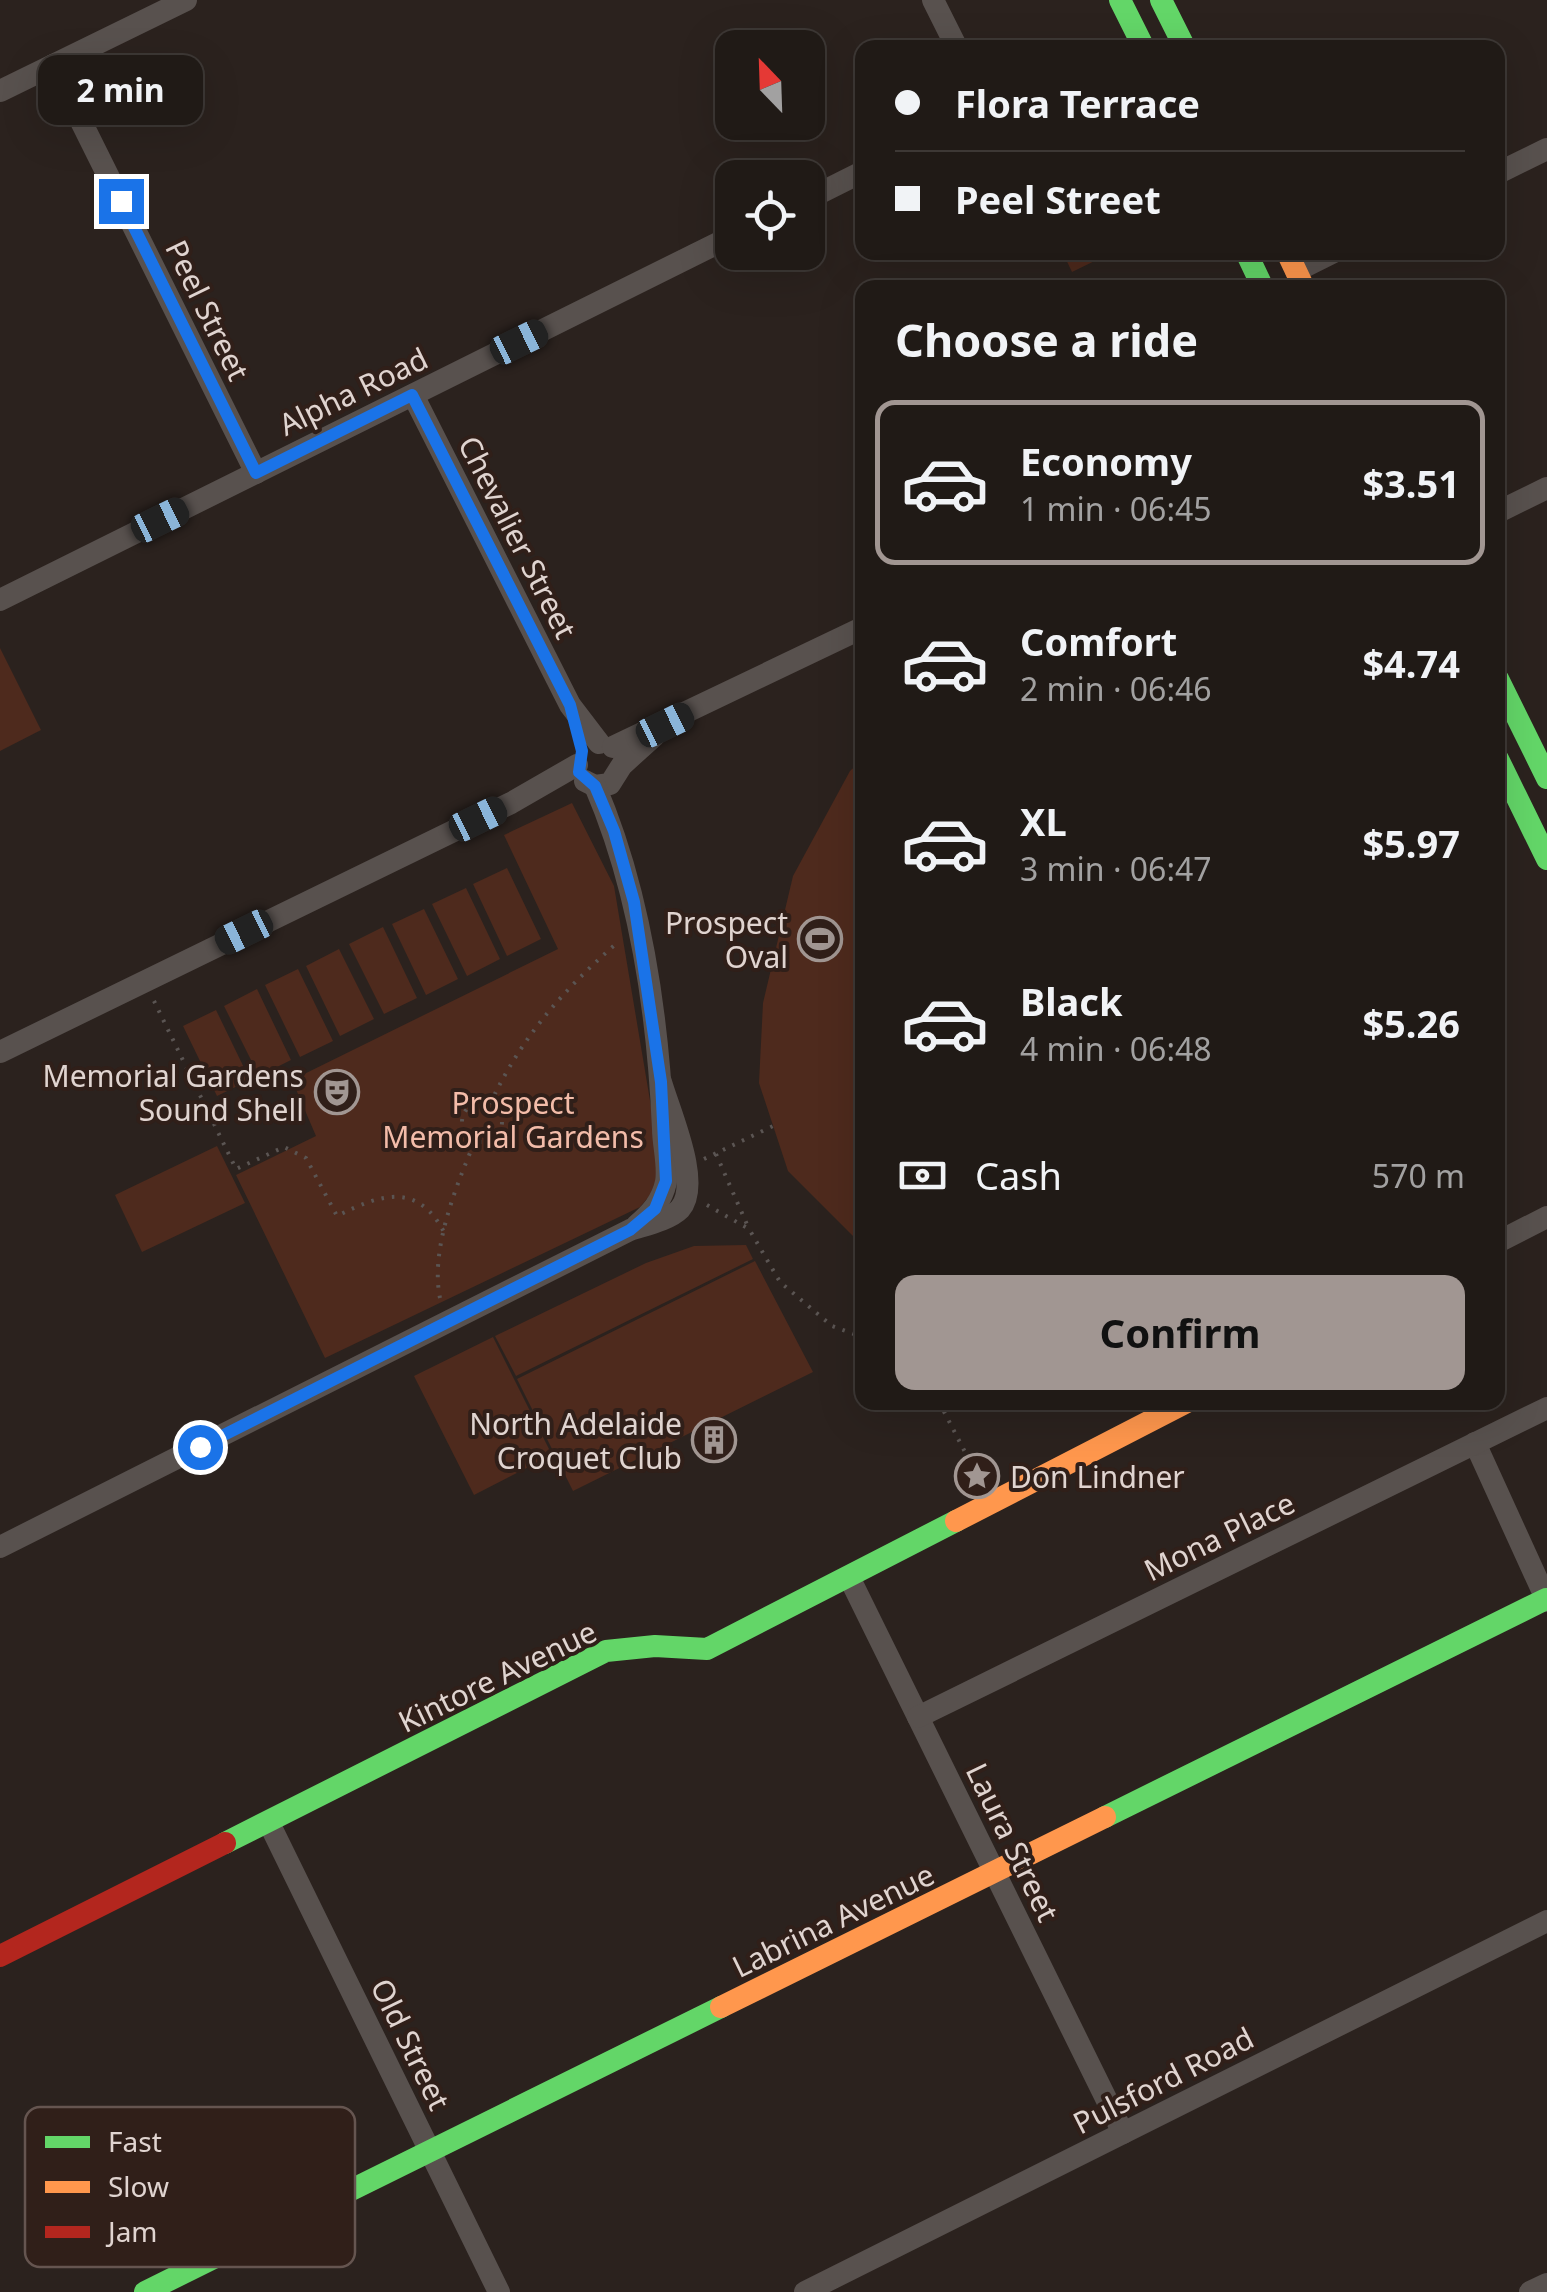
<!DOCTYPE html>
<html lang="en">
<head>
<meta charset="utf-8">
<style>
  :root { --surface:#201a16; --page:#2d2723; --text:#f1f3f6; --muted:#a2a1a1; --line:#3d3835; --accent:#a19692 }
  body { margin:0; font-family:"Noto Sans",sans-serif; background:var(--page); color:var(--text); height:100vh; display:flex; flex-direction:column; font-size:38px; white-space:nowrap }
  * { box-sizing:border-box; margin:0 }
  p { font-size:32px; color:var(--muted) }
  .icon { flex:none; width:55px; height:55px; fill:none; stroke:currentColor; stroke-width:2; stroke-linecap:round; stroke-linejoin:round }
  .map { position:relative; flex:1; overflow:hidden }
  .details { position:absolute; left:855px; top:280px; width:650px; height:1130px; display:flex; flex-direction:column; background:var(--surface); border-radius:20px; box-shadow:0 10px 40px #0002,0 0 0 2px var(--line) }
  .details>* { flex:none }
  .top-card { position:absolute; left:855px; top:40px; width:650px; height:220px; border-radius:20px; box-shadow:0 10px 40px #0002,0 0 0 2px var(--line); display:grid; align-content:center; height:220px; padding:0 40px; background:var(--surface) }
  .needle { width:65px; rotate:337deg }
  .buttons { position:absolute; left:715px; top:30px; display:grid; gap:20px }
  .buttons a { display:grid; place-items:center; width:110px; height:110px; border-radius:20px; background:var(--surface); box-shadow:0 10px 40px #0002,0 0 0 2px var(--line); font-size:50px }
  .end { position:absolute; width:45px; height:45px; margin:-22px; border:12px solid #1a73e8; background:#fff; box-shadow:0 0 0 5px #fff }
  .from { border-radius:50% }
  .bubble { position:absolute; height:70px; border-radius:20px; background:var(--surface); box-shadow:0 10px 40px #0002,0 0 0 2px var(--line); font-size:32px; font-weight:700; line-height:70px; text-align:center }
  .car { position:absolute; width:30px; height:60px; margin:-30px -15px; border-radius:12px; box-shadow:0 0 8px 2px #0007; background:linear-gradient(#222 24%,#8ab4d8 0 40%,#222 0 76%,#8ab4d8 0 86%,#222 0) }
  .top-card b { display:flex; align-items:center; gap:35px; height:95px; font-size:38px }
  .top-card b+b { border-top:2px solid var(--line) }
  .top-card i { width:25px; height:25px; background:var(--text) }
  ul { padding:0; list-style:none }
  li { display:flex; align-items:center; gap:30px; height:165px; margin:0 20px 15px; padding:0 20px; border:5px solid transparent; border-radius:20px }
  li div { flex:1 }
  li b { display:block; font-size:38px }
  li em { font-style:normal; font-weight:700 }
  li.on { border-color:var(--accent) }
  li>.icon { width:90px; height:90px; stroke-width:1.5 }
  h2 { padding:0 40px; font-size:45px; line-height:120px }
  .pay { display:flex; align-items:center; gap:25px; height:110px; padding:0 40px; font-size:38px }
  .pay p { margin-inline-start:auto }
  .cta { display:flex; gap:20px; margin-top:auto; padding:20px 40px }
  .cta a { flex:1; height:115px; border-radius:20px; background:var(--accent); color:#111; font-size:40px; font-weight:700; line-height:115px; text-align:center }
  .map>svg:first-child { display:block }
  .green { fill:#4e2a1d }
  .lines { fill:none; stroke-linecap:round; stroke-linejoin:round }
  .path { stroke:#5b5553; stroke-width:4; stroke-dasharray:2.5 8; stroke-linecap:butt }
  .street { stroke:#58514e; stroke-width:22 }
  .fast { stroke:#63d668; stroke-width:22 }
  .slow { stroke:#ff974d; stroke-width:22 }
  .jam { stroke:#b3261e; stroke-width:22 }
  .route { stroke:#1a73e8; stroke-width:12 }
  .labels { text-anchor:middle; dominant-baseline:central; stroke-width:8; stroke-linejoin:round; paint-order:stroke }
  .street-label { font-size:30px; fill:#e0d4d0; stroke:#301f19 }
  .poi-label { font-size:30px; fill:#e0d4d0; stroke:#301f19; text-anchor:end }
  .park-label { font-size:30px; fill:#f3bca9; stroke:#301f19 }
  .key { fill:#301f19; stroke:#655550; stroke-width:2.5 }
  .key-label { font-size:28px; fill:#e0d4d0 }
</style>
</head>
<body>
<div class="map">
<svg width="1547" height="2292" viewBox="0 0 1547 2292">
  <rect width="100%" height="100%" fill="#2b221e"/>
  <g class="green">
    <path d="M1063,253H1111L1072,272Z"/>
    <path d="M0,648L41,730L0,751Z"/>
    <path d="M862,760V1245L788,1171L759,1083L763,1003L793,876L850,771Z"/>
    <path d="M572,803L614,886L661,1166L656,1188L640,1207L325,1358L236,1175L316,1136L292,1080L558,949L504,835Z"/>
    <path d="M507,868L541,939L507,956L473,884Z"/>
    <path d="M466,888L500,959L467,976L432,904Z"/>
    <path d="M424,909L458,979L426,995L392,924Z"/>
    <path d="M383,927L417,998L384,1014L349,944Z"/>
    <path d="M339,949L374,1019L340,1036L306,966Z"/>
    <path d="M298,969L333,1041L300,1057L265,985Z"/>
    <path d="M257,989L291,1060L259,1076L224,1006Z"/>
    <path d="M216,1010L250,1080L217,1096L183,1026Z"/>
    <path d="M217,1146L245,1203L142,1252L115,1195Z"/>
    <path d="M746,1245L753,1259L516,1376L495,1336L646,1263L694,1246Z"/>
    <path d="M755,1261L813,1372L573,1491L517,1379Z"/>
    <path d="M493,1337L552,1455L474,1495L414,1376Z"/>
  </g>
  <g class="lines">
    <g class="path">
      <path d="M154,1001L236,1169L284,1147L306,1158L337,1216C381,1194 418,1181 445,1234"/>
      <circle cx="482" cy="1122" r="20"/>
      <path d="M490,1104C521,1038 562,991 617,943"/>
      <path d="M716,1154L749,1229"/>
      <path d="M704,1159L773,1126"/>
      <path d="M707,1205L749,1229L780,1282L832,1326L862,1337"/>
      <path d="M440,1298C430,1250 456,1186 475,1141"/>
      <path d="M939,1402L978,1477"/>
    </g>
    <g class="street">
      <path d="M933,0L957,48"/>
      <path d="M53,65L256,473"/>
      <path d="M0,91L186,0"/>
      <path d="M1498,173L1547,149"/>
      <path d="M808,199L862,172"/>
      <path d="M1296,271L1334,252"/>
      <path d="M413,395L570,705L599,743"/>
      <path d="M1498,512L1547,488"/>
      <path d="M0,600L732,236"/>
      <path d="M613,747L862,628"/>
      <path d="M585,781L595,786L610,784L622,765L654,736"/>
      <path d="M595,786C640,891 658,1015 663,1129C663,1145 669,1166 666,1182C662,1201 651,1213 637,1225"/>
      <path d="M0,1052L511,803L577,765"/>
      <path d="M1498,1242L1547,1217"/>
      <path d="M1475,1443L1547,1601"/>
      <path d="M0,1547L630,1230C645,1225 669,1220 680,1209C702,1184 670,1113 661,1082"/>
      <path d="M849,1577L1123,2133"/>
      <path d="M918,1717L1547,1408"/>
      <path d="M269,1823L499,2292"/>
      <path d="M805,2292L1547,1921"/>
      <path d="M1530,2292L1547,2284"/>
    </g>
    <g class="fast">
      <path d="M1120,0L1144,48"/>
      <path d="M1161,0L1185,48"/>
      <path d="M1246,252L1263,288"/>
      <path d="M1498,679L1547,778"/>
      <path d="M1498,759L1547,859"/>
      <path d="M1105,1817L1546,1599"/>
      <path d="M225,1843L606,1651L655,1646L707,1649L956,1521"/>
      <path d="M145,2292L721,2007"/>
    </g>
    <g class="slow">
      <path d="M1287,252L1304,288"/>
      <path d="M956,1521L1187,1402"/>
      <path d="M721,2007L1105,1817"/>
    </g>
    <path class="jam" d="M0,1956L225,1843"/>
  </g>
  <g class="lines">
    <path class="route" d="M121,201L256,473L412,395L570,705L582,751L579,772L595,786L614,831L634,902L661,1082L666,1181L655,1209L630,1230L200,1447"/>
  </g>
  <defs>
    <symbol id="stadium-ring" viewBox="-11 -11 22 22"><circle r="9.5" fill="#301f19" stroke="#a19692" stroke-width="1.5"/><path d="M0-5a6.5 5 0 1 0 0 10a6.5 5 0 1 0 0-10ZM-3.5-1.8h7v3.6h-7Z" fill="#a19692"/></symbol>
    <symbol id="theatre-ring" viewBox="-11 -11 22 22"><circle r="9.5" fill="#301f19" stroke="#a19692" stroke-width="1.5"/><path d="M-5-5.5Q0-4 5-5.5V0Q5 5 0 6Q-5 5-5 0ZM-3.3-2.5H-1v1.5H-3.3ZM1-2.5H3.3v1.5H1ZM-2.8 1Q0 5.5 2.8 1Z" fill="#a19692"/></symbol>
    <symbol id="building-ring" viewBox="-11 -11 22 22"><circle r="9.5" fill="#301f19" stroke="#a19692" stroke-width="1.5"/><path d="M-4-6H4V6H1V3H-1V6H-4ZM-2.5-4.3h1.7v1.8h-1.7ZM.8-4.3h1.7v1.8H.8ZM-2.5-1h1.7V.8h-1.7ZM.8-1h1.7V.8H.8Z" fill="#a19692"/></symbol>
    <symbol id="sight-ring" viewBox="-11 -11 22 22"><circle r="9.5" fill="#301f19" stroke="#a19692" stroke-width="1.5"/><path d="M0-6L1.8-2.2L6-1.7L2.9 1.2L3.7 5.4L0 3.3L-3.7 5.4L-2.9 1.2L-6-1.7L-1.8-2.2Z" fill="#a19692"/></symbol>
  </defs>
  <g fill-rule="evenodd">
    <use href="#stadium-ring" x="795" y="914" width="50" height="50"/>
    <use href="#theatre-ring" x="312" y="1067" width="50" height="50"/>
    <use href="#building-ring" x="689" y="1415" width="50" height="50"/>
    <use href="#sight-ring" x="952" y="1451" width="50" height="50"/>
  </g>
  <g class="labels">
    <g class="street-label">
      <text transform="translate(208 310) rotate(64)">Peel Street</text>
      <text transform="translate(353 391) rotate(-26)">Alpha Road</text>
      <text transform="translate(518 537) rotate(63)">Chevalier Street</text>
      <text transform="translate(1219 1536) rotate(-26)">Mona Place</text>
      <text transform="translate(497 1676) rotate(-26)">Kintore Avenue</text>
      <text transform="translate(1013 1842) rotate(64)">Laura Street</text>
      <text transform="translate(833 1920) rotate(-26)">Labrina Avenue</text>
      <text transform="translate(411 2044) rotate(64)">Old Street</text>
      <text transform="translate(1163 2080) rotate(-27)">Pulsford Road</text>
    </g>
    <g class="poi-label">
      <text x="788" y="922">Prospect<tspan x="788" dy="34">Oval</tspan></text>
      <text x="304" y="1075">Memorial Gardens<tspan x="304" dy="34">Sound Shell</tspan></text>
      <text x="682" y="1423">North Adelaide<tspan x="682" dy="34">Croquet Club</tspan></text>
      <text x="1010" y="1476" text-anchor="start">Don Lindner</text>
    </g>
    <g class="park-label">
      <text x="513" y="1102">Prospect<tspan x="513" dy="34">Memorial Gardens</tspan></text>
    </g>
  </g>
  <rect x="25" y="2107" width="330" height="160" rx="15" class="key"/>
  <rect x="45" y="2136" width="45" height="12" fill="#63d668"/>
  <rect x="45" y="2181" width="45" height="12" fill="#ff974d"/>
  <rect x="45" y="2226" width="45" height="12" fill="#b3261e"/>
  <g class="key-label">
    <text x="108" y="2152">Fast</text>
    <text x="108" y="2197">Slow</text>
    <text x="108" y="2242">Jam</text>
  </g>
</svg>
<div class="buttons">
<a><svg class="needle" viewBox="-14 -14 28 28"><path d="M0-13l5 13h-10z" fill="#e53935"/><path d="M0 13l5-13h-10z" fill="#a2a1a1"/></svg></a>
<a><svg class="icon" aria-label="locate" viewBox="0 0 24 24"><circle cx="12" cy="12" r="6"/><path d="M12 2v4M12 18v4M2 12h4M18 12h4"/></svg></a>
</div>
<i class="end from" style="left:200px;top:1447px"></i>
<i class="end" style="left:121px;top:201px"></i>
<div class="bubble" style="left:38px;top:55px;width:165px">2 min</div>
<i class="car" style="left:519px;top:342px;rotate:64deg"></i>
<i class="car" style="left:160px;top:520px;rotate:64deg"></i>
<i class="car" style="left:665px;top:725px;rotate:64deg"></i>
<i class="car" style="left:478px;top:819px;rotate:64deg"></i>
<i class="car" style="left:244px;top:932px;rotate:244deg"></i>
<div class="top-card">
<b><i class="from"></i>Flora Terrace</b>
<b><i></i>Peel Street</b>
</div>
<section class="details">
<h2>Choose a ride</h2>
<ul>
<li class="on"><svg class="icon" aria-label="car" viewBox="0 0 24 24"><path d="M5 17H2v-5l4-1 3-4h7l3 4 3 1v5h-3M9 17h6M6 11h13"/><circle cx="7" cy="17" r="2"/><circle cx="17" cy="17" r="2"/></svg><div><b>Economy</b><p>1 min · 06:45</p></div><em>$3.51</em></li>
<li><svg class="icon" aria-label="car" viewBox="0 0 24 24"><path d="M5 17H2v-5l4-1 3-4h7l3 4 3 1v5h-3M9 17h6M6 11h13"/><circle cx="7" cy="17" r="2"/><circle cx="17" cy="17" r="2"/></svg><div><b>Comfort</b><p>2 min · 06:46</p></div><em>$4.74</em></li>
<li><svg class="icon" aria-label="car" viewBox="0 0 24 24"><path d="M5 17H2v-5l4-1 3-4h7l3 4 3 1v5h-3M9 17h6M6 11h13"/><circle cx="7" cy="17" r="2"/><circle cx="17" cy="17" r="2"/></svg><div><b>XL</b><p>3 min · 06:47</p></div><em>$5.97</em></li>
<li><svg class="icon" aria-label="car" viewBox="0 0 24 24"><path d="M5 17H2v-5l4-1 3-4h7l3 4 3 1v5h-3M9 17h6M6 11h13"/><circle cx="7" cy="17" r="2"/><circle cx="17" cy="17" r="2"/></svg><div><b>Black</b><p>4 min · 06:48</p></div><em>$5.26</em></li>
</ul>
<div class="pay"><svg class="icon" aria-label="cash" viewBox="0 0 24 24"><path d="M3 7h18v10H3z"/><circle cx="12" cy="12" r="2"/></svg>Cash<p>570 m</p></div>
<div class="cta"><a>Confirm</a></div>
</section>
</div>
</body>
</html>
